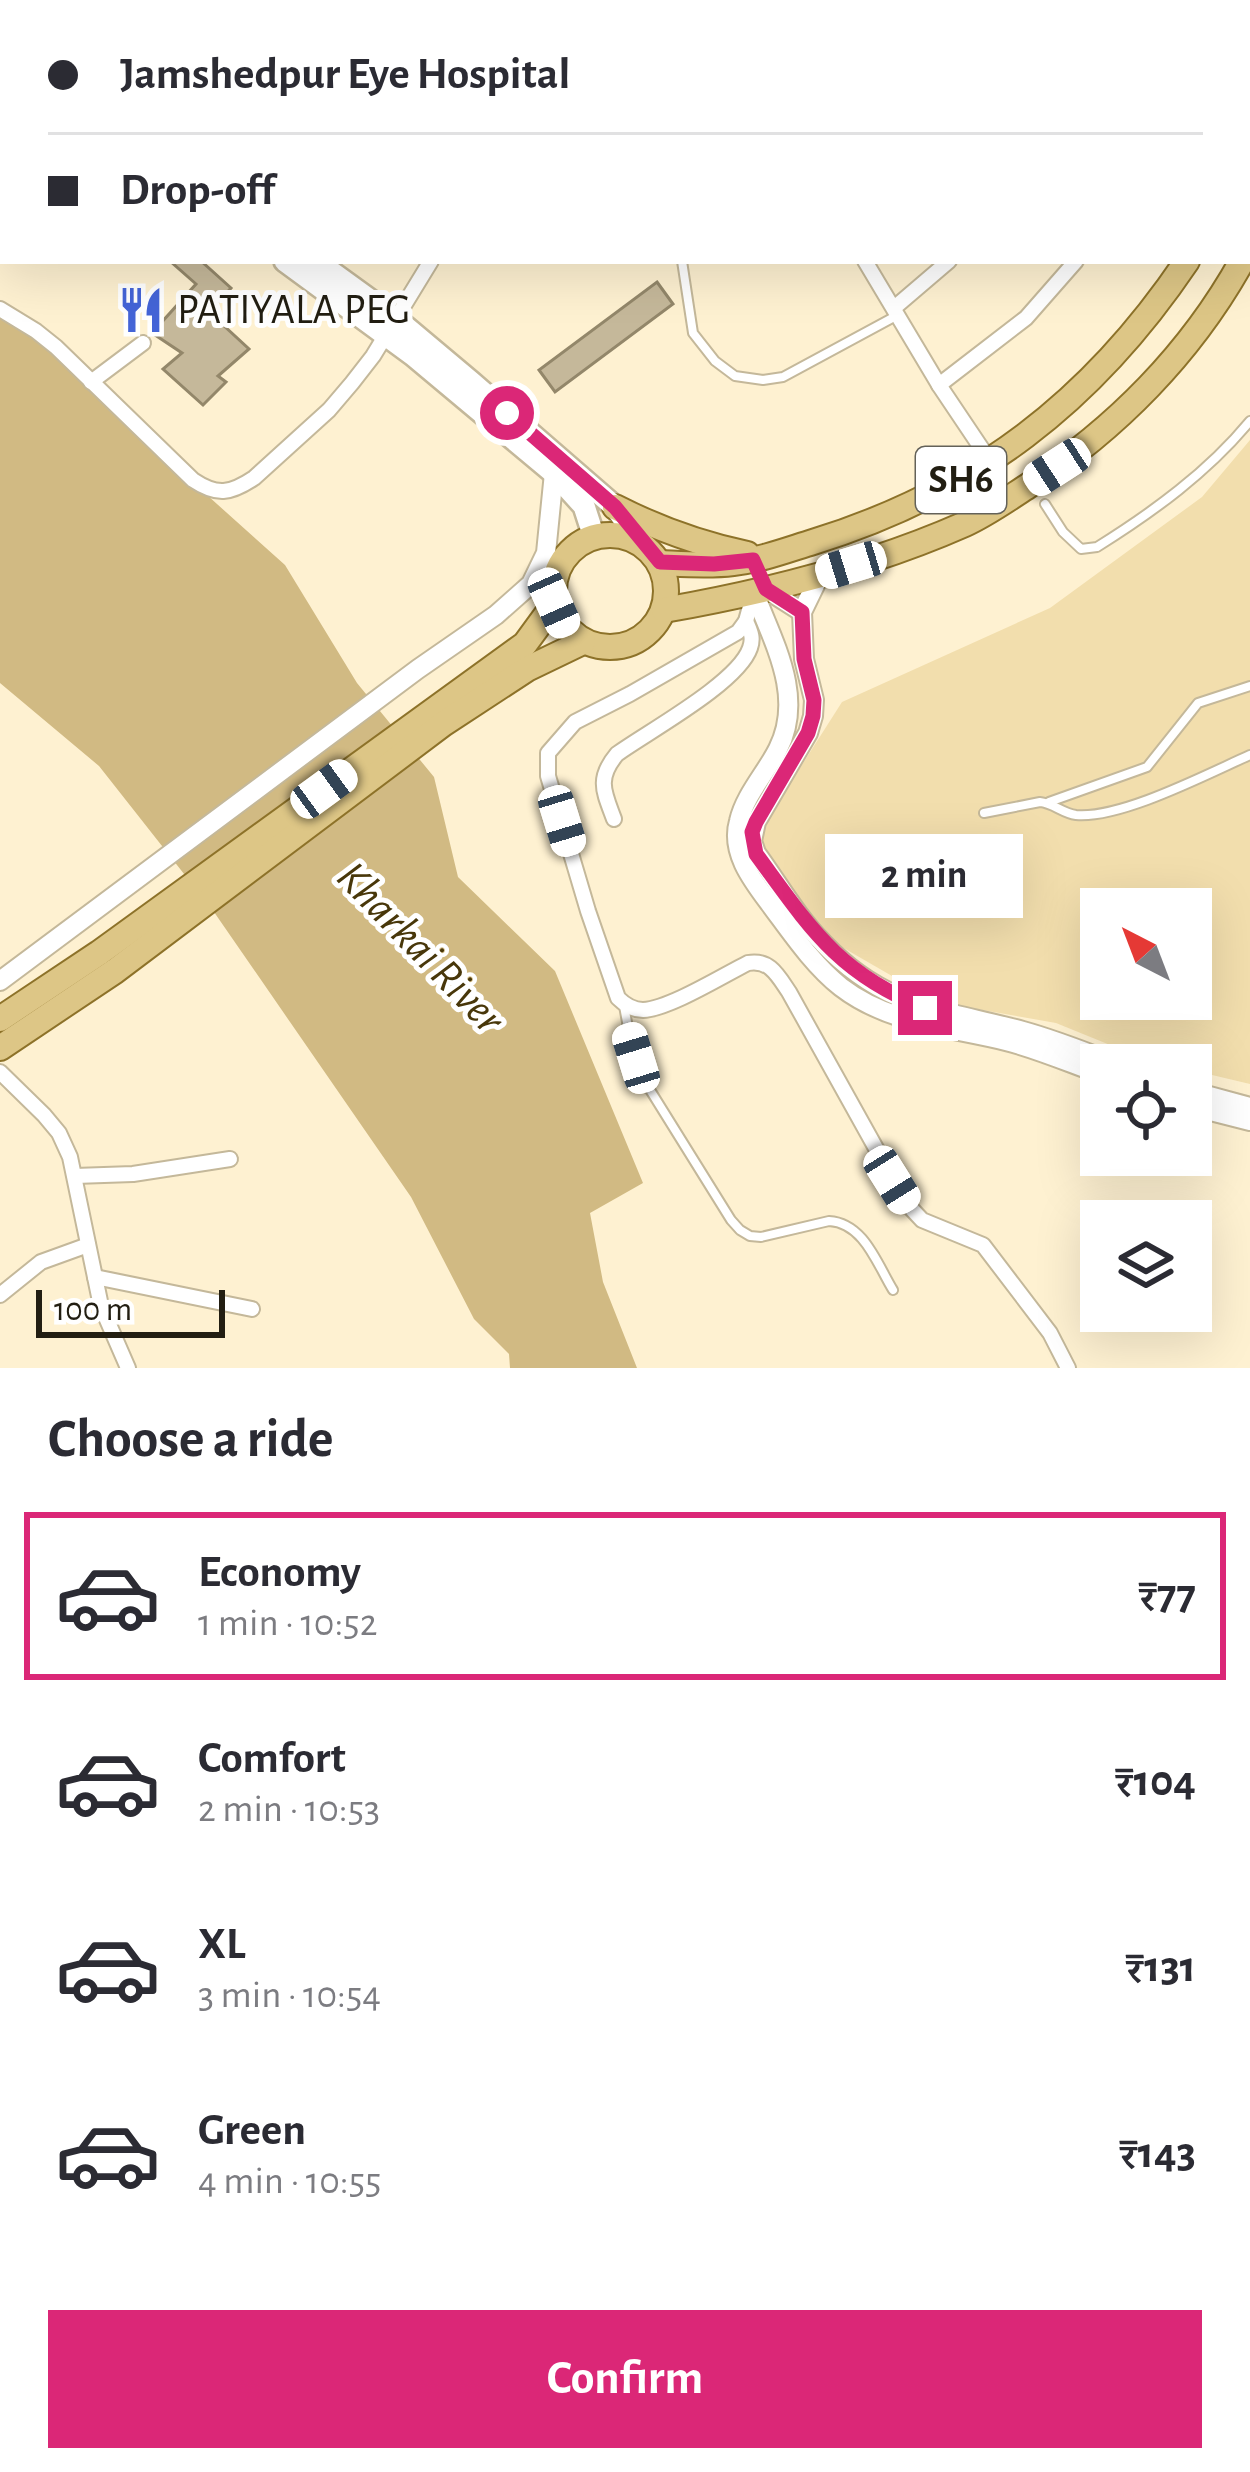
<!DOCTYPE html>
<html lang="en">
<head>
<meta charset="utf-8">
<style>
  :root { --surface:#fff; --page:#f7f7f7; --text:#2b2b33; --muted:#7c7c81; --line:#e1e1e2; --accent:#db2777 }
  body { margin:0; font-family:"Alegreya Sans",sans-serif; background:var(--page); color:var(--text); height:100vh; display:flex; flex-direction:column; font-size:45px; white-space:nowrap }
  * { box-sizing:border-box; margin:0 }
  p { font-size:39px; color:var(--muted) }
  .icon { flex:none; width:66px; height:66px; fill:none; stroke:currentColor; stroke-width:2; stroke-linecap:round; stroke-linejoin:round }
  .map { position:relative; height:1368px; overflow:hidden }
  .panel { display:flex; flex-direction:column; background:var(--surface); flex:1 }
  .panel>* { flex:none }
  .banner { position:absolute; left:0px; top:0px; width:1251px; height:264px; box-shadow:0 12px 48px #0002; display:grid; align-content:center; height:264px; padding:0 48px; background:var(--surface) }
  .needle { width:78px; rotate:318deg }
  .buttons { position:absolute; left:1080px; top:888px; display:grid; gap:24px }
  .buttons a { display:grid; place-items:center; width:132px; height:132px; border-radius:0px; background:var(--surface); box-shadow:0 12px 48px #0002; font-size:60px }
  .scale { position:absolute; left:36px; bottom:30px; width:189px; box-sizing:border-box; padding-left:12px; border:6px solid #221e12; border-top:0; font-size:33px; line-height:42px; white-space:nowrap; color:#221e12; -webkit-text-stroke:9px #fff; paint-order:stroke }
  .end { position:absolute; width:54px; height:54px; margin:-27px; border:15px solid #db2777; background:#fff; box-shadow:0 0 0 6px #fff }
  .from { border-radius:50% }
  .bubble { position:absolute; height:84px; border-radius:0px; background:var(--surface); box-shadow:0 12px 48px #0002; font-size:39px; font-weight:600; line-height:84px; text-align:center }
  .car { position:absolute; width:36px; height:72px; margin:-36px -18px; border-radius:15px; box-shadow:0 0 9px 3px #0007; background:linear-gradient(#fff 24%,#345 0 40%,#fff 0 76%,#345 0 86%,#fff 0) }
  .banner b { display:flex; align-items:center; gap:42px; height:114px; font-size:45px }
  .banner b+b { border-top:3px solid var(--line) }
  .banner i { width:30px; height:30px; background:var(--text) }
  ul { padding:0; list-style:none }
  li { display:flex; align-items:center; gap:36px; height:168px; margin:0 24px 18px; padding:0 24px; border:6px solid transparent; border-radius:0px }
  li div { flex:1 }
  li b { display:block; font-size:45px }
  li em { font-style:normal; font-weight:600 }
  li.selected { border-color:var(--accent) }
  li>.icon { width:108px; height:108px; stroke-width:1.5 }
  h2 { padding:0 48px; font-size:54px; line-height:144px }
  .cta { display:flex; gap:24px; margin-top:auto; padding:24px 48px }
  .cta a { flex:1; height:138px; border-radius:0px; background:var(--accent); color:#fff; font-size:48px; font-weight:600; line-height:138px; text-align:center }
  .map>svg:first-child { display:block }
  .green { fill:#f2dead; fill-rule:evenodd }
  .water { fill:#d1ba83 }
  .building { fill:#c5b89a; stroke:#93876a; stroke-width:3 }
  .lines { fill:none; stroke-linecap:round; stroke-linejoin:round }
  .service-casing { stroke:#c4b89a; stroke-width:12 }
  .minor-casing { stroke:#c4b89a; stroke-width:18 }
  .tertiary-casing { stroke:#c4b89a; stroke-width:22 }
  .secondary-casing { stroke:#c4b89a; stroke-width:26 }
  .primary-casing { stroke:#8d7229; stroke-width:28 }
  .service { stroke:#fff; stroke-width:8 }
  .minor { stroke:#fff; stroke-width:14 }
  .tertiary { stroke:#fff; stroke-width:18 }
  .secondary { stroke:#fff; stroke-width:21 }
  .primary { stroke:#ddc686; stroke-width:24 }
  .route { stroke:#db2777; stroke-width:15 }
  .labels { text-anchor:middle; dominant-baseline:central; stroke-width:10; stroke-linejoin:round; paint-order:stroke }
  .shield { fill:#fff; stroke:#646259; stroke-width:3 }
  .shield-label { font-size:39px; font-weight:bold; fill:#221e12 }
  .poi-label { font-size:42px; fill:#221e12; stroke:#fff; text-anchor:start }
  .water-label { font-size:45px; font-style:italic; fill:#48370a; stroke:#fff }
</style>
</head>
<body>
<div class="map">
<svg width="1250" height="1368" viewBox="0 0 1250 1368">
  <rect width="100%" height="100%" fill="#fef1d1"/>
  <path class="green" d="M1250,440V1084L1191,1070V1065H1171L1142,1058L1056,1023L937,1002L828,939L756,837L842,702L1050,608L1202,497ZM1101,909H1191V999H1101Z"/>
  <path class="water" d="M0,314L33,333L188,478L285,565L357,683L434,777L458,877L555,971L643,1183L590,1213L603,1282L637,1368H510L509,1354L474,1319L411,1197L214,912L99,766L0,683Z"/>
  <g class="building">
    <path d="M170,261H201L231,288L209,312L249,349L218,376L226,382L203,405L163,369L182,353L152,333L196,284Z"/>
    <path d="M657,282L673,304L555,392L539,370Z"/>
  </g>
  <g class="lines">
    <defs>
      <g id="service">
        <path d="M682,261L693,333L715,361L735,376L763,380L783,377L896,316"/>
        <path d="M1045,504L1063,532L1081,549L1097,547C1153,512 1208,472 1250,421"/>
        <path d="M1049,802L1147,767L1198,703L1250,686"/>
        <path d="M984,813L1040,802C1053,803 1062,813 1076,815C1121,819 1207,774 1250,755"/>
        <path d="M624,1006L629,1033L647,1085L731,1220L740,1230L750,1236L761,1237L829,1221C864,1223 877,1264 893,1290"/>
      </g>
      <g id="minor">
        <path d="M253,0L257,3"/>
        <path d="M478,0L485,3"/>
        <path d="M740,0L745,3"/>
        <path d="M973,0L974,3"/>
        <path d="M149,3L152,0"/>
        <path d="M552,3V0"/>
        <path d="M1018,3L1019,0"/>
        <path d="M1112,3L1113,0"/>
        <path d="M1208,3L1209,0"/>
        <path d="M1248,110H1250"/>
        <path d="M865,261L939,385L990,461"/>
        <path d="M894,308L949,261"/>
        <path d="M0,309L36,331L56,347L193,480C217,496 230,494 254,478L329,410L352,383L373,356L431,261"/>
        <path d="M91,382L143,343"/>
        <path d="M939,385L1026,318L1076,261"/>
        <path d="M754,592L746,621L738,632L630,694L575,722L548,753V776L588,911L618,998C625,1005 632,1010 643,1010C669,1009 722,976 748,963C770,959 778,976 789,992L907,1204L922,1220L983,1245L1050,1333L1068,1368"/>
        <path d="M614,819C604,792 596,779 617,754C649,731 738,683 750,648C754,637 750,631 746,621"/>
        <path d="M0,1072L44,1115L59,1133L70,1157L101,1306L128,1368"/>
        <path d="M75,1176L133,1174L230,1159"/>
        <path d="M95,1277L252,1309"/>
        <path d="M0,1295L41,1262L88,1245"/>
      </g>
      <g id="tertiary">
        <path d="M820,575L802,612L804,659L814,700L813,716L808,733L756,822L752,841L756,853C778,883 797,917 823,943C886,1009 942,1009 1023,1031C1056,1040 1088,1053 1119,1065"/>
        <path d="M766,589L802,612"/>
        <path d="M754,592C773,642 805,696 778,749C766,773 745,795 739,821C730,852 752,880 770,904C791,932 813,965 841,987C889,1024 950,1027 1006,1041C1038,1049 1070,1063 1101,1074"/>
        <path d="M0,981L418,669L496,615L531,584L546,553L554,473"/>
        <path d="M1191,1091L1250,1107"/>
        <path d="M1191,1106L1250,1121"/>
      </g>
      <g id="secondary">
        <path d="M0,50L3,52"/>
        <path d="M0,72L3,74"/>
        <path d="M285,261L413,355L554,473L584,506L594,537"/>
        <path d="M316,261L396,319L471,382L615,507L643,545"/>
      </g>
      <g id="primary">
        <path d="M1248,137L1250,131"/>
        <path d="M615,507C658,529 700,544 747,554"/>
        <circle cx="610" cy="591" r="56"/>
        <path d="M660,563C684,564 709,566 733,563C761,560 787,550 813,542C975,492 1092,402 1187,261"/>
        <path d="M664,610C767,592 870,566 965,524C987,514 1008,499 1028,486C1116,429 1191,353 1242,261"/>
        <path d="M0,1019L99,953L525,644L555,603"/>
        <path d="M0,1048L115,971L443,724L527,669L583,642"/>
      </g>
    </defs>
    <use href="#service" class="service-casing"/>
    <use href="#minor" class="minor-casing"/>
    <use href="#tertiary" class="tertiary-casing"/>
    <use href="#secondary" class="secondary-casing"/>
    <use href="#primary" class="primary-casing"/>
    <use href="#service" class="service"/>
    <use href="#minor" class="minor"/>
    <use href="#tertiary" class="tertiary"/>
    <use href="#secondary" class="secondary"/>
    <use href="#primary" class="primary"/>
  </g>
  <g class="lines">
    <path class="route" d="M507,413L615,507L660,562L714,564L753,560L766,589L802,612L804,659L814,700L813,716L808,733L756,822L752,832L756,854C809,926 837,973 925,1008"/>
  </g>
  <defs>
    <symbol id="restaurant-bare" viewBox="-9 -9 18 18"><path d="M-5-6h1v4h1v-4h1v4h1v-4h1v5L-1.5 .5V6h-2V.5L-5-1ZM5-6V6H3V1.5H1.5Q1.5-4 5-6Z" fill="#4464d7" stroke="#fff" stroke-width="2.5" paint-order="stroke"/></symbol>
  </defs>
  <g fill-rule="evenodd">
    <use href="#restaurant-bare" x="108" y="277" width="66" height="66"/>
  </g>
  <g class="labels">
    <rect class="shield" x="916" y="447" width="90" height="66" rx="9"/>
    <g class="shield-label">
      <text x="961" y="480">SH6</text>
    </g>
    <g class="poi-label">
      <text x="177" y="310">PATIYALA PEG</text>
    </g>
    <g class="water-label">
      <text transform="translate(420 948) rotate(46)">Kharkai River</text>
    </g>
  </g>
</svg>
<div class="buttons">
<a><svg class="needle" viewBox="-14 -14 28 28"><path d="M0-13l5 13h-10z" fill="#e53935"/><path d="M0 13l5-13h-10z" fill="#7c7c81"/></svg></a>
<a><svg class="icon" aria-label="locate" viewBox="0 0 24 24"><circle cx="12" cy="12" r="6"/><path d="M12 2v4M12 18v4M2 12h4M18 12h4"/></svg></a>
<a><svg class="icon" aria-label="layers" viewBox="0 0 24 24"><path d="M12 4l9 5-9 5-9-5zM3 14l9 5 9-5"/></svg></a>
</div>
<div class="scale">100 m</div>
<i class="end from" style="left:507px;top:413px"></i>
<i class="end" style="left:925px;top:1008px"></i>
<div class="bubble" style="left:825px;top:834px;width:198px">2 min</div>
<i class="car" style="left:1057px;top:467px;rotate:237deg"></i>
<i class="car" style="left:851px;top:565px;rotate:253deg"></i>
<i class="car" style="left:554px;top:603px;rotate:156deg"></i>
<i class="car" style="left:324px;top:789px;rotate:54deg"></i>
<i class="car" style="left:562px;top:821px;rotate:163deg"></i>
<i class="car" style="left:636px;top:1058px;rotate:343deg"></i>
<i class="car" style="left:892px;top:1180px;rotate:148deg"></i>
<div class="banner">
<b><i class="from"></i>Jamshedpur Eye Hospital</b>
<b><i></i>Drop-off</b>
</div>
</div>
<section class="panel">
<h2>Choose a ride</h2>
<ul>
<li class="selected"><svg class="icon" aria-label="car" viewBox="0 0 24 24"><path d="M5 17H2v-5l4-1 3-4h7l3 4 3 1v5h-3M9 17h6M6 11h13"/><circle cx="7" cy="17" r="2"/><circle cx="17" cy="17" r="2"/></svg><div><b>Economy</b><p>1 min · 10:52</p></div><em>₹77</em></li>
<li><svg class="icon" aria-label="car" viewBox="0 0 24 24"><path d="M5 17H2v-5l4-1 3-4h7l3 4 3 1v5h-3M9 17h6M6 11h13"/><circle cx="7" cy="17" r="2"/><circle cx="17" cy="17" r="2"/></svg><div><b>Comfort</b><p>2 min · 10:53</p></div><em>₹104</em></li>
<li><svg class="icon" aria-label="car" viewBox="0 0 24 24"><path d="M5 17H2v-5l4-1 3-4h7l3 4 3 1v5h-3M9 17h6M6 11h13"/><circle cx="7" cy="17" r="2"/><circle cx="17" cy="17" r="2"/></svg><div><b>XL</b><p>3 min · 10:54</p></div><em>₹131</em></li>
<li><svg class="icon" aria-label="car" viewBox="0 0 24 24"><path d="M5 17H2v-5l4-1 3-4h7l3 4 3 1v5h-3M9 17h6M6 11h13"/><circle cx="7" cy="17" r="2"/><circle cx="17" cy="17" r="2"/></svg><div><b>Green</b><p>4 min · 10:55</p></div><em>₹143</em></li>
</ul>
<div class="cta"><a>Confirm</a></div>
</section>
</body>
</html>
